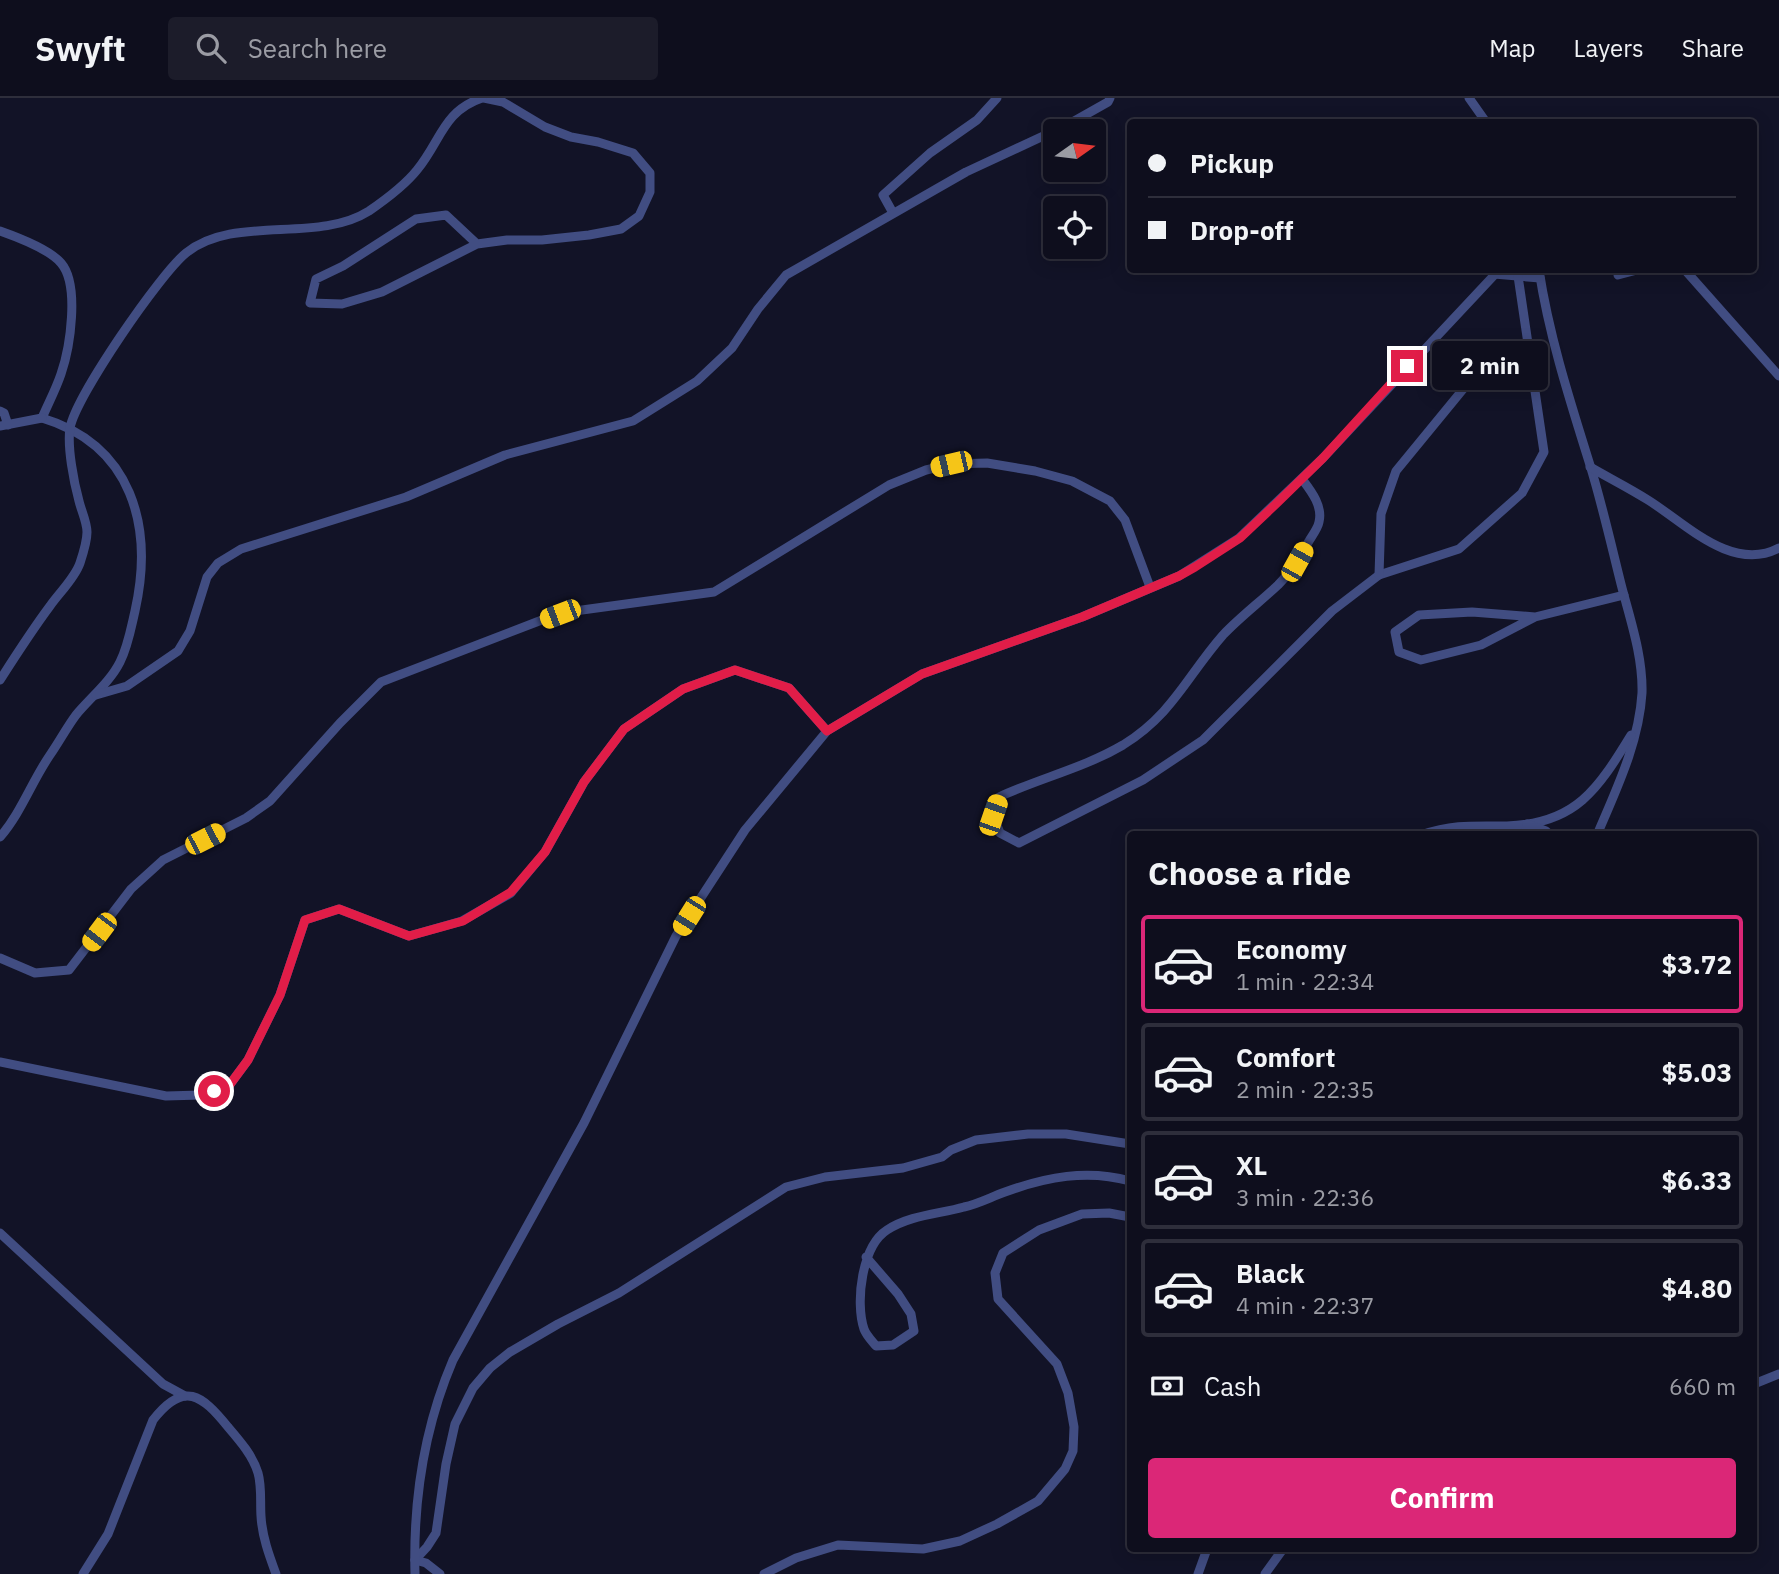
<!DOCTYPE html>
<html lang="en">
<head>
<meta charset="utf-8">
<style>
  :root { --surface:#0e0e1d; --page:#1c1c2a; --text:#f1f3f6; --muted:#9b9ca4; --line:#2e2e3b; --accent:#db2777 }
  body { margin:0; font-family:"IBM Plex Sans",sans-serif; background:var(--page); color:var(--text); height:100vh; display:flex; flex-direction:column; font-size:26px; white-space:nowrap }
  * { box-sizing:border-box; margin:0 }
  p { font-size:23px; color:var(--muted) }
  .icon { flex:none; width:38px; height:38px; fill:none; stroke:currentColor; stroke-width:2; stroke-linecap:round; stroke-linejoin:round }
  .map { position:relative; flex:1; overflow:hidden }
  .side { position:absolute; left:1127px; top:733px; width:630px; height:721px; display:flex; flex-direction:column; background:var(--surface); border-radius:7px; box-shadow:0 4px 18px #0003,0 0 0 2px var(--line) }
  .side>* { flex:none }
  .top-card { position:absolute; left:1127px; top:21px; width:630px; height:154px; border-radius:7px; box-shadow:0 4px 18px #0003,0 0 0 2px var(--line); display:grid; align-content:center; height:154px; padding:0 21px; background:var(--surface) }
  .needle { width:46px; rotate:76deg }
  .tools { position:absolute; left:1043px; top:21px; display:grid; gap:14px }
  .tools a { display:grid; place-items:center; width:63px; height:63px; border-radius:7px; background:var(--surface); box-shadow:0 4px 18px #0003,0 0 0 2px var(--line); font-size:35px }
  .end { position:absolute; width:32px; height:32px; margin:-16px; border:9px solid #e11d48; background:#fff; box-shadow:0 0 0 4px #fff }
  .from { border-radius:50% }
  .bubble { position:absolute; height:49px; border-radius:7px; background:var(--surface); box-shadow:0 4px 18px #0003,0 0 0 2px var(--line); font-size:23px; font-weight:700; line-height:49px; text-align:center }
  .car { position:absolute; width:21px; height:42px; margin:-21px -10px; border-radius:9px; box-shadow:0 0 5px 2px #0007; background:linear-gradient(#f5c518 24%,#345 0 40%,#f5c518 0 76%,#345 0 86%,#f5c518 0) }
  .top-card b { display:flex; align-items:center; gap:24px; height:66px; font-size:26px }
  .top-card b+b { border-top:2px solid var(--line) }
  .top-card i { width:18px; height:18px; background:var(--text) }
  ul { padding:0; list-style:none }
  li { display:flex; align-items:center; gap:21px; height:98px; margin:0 14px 10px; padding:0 7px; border:4px solid var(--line); border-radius:7px }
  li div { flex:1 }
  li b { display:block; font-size:26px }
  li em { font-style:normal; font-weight:700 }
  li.selected { border-color:var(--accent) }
  li>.icon { width:63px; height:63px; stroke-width:1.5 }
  h2 { padding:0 21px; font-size:32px; line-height:84px }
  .pay { display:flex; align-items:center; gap:18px; height:77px; padding:0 21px; font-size:26px }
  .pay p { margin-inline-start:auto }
  .action { display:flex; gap:14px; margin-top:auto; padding:14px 21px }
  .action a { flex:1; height:80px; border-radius:7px; background:var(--accent); color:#fff; font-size:28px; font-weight:700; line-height:80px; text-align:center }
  header { display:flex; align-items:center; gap:42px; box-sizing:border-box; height:98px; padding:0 35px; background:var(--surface); border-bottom:2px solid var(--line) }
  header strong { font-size:33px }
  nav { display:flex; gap:38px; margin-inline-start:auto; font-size:24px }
  .search { width:490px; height:63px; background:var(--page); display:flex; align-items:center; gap:18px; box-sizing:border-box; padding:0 24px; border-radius:7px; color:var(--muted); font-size:26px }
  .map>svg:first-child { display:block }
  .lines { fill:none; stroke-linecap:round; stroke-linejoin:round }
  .service { stroke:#414d82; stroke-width:9 }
  .route { stroke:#e11d48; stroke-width:9 }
</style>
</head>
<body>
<header>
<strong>Swyft</strong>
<div class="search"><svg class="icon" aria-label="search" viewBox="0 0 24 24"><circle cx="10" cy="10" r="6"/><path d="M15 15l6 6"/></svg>Search here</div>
<nav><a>Map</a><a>Layers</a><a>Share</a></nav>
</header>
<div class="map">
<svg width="1779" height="1476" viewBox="0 0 1779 1476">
  <rect width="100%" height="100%" fill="#121327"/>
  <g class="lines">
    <g class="service">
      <path d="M1469,0L1486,24"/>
      <path d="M893,115L883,97L930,55L977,22L997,0"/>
      <path d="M0,133C17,139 50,152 61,165C80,187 70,250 61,276C56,291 48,306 42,320C132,347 154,428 135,513C131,530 128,548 120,564C110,584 91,599 76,617C67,629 59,644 50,657C32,683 21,715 0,739"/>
      <path d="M477,146L446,117L416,121L343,168L316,181L310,205L342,206L382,194L477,146L507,142H542L589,137L621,131L639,118L650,94V75L633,55L598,44L571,39L545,29L503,4L484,0"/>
      <path d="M1539,172C1549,238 1570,303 1590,367C1602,406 1611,446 1621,486C1630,521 1643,558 1642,595C1639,645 1616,692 1597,737"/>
      <path d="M1685,172L1779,278"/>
      <path d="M1494,176L1540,180"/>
      <path d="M1618,177L1637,172"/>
      <path d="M0,313L4,315L8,327"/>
      <path d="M0,328L42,320"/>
      <path d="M1590,369C1609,380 1629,390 1648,402C1685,425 1732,475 1779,450"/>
      <path d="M1302,381C1311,393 1323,408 1319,424C1318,430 1312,438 1309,443C1300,459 1291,474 1278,487C1260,504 1240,519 1223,537C1187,578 1173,616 1123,647C1084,670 1040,680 999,699L993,717L1000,735L1019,745L1143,682L1203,642L1332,513L1379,477L1459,451L1522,395L1544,354L1518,178"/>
      <path d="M1379,477L1381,416L1396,373L1469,284L1498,272L1532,267"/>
      <path d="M1535,519L1472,514L1419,517L1395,534L1399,554L1421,562L1481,547L1535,519L1624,497"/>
      <path d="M0,582C16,557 32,532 50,508C59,495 75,480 80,465C83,456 87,443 87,434C87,424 81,412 79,403C74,385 67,349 70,330C76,298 160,176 186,155C234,116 317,146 369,113C385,102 405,87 417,72C441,43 443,13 482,0"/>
      <path d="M96,597L127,588L178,553L190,533L207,479L218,465L241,451L406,399L505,357L633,323L697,283L732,250L758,211L786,177L966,74L1069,26L1108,4L1110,0"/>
      <path d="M1421,737C1454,726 1474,728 1507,728C1576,726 1598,691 1631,637"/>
      <path d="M1525,737L1527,726L1546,733L1550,737"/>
      <path d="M0,860L35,875L69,872L131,791L163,762L246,720L270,703L340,625L381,584L560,515L714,494L889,387L926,372L951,366L987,365L1035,373L1072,383L1110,403L1125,422L1150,489"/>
      <path d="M0,964L166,998L201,997L228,989L248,962L280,897L305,822L339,811L409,838L462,823L511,795L545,754L584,684L624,631L683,591L735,572L789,590L827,633"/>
      <path d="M0,1135L163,1286L185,1298"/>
      <path d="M866,1159L898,1196L911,1216L914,1233L893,1247L876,1248C872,1243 866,1237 864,1231C855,1204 862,1148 887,1132C910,1117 939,1116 964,1109C978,1106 991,1099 1005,1094C1046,1079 1087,1071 1130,1083"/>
      <path d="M1754,1286L1779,1276"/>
      <path d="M415,1462L427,1449L436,1435L446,1366L455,1326L473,1290L490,1270L510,1254L558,1226L619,1195L786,1089L825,1079L903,1070L942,1059L951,1052L976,1042L1028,1036H1066L1130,1046"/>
      <path d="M415,1462L426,1465L440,1476"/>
      <path d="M83,1476L108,1436L153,1322C184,1282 202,1297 228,1329C240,1343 253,1358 258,1375C262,1389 260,1404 261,1418C262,1438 269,1457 276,1476"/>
      <path d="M415,1476C413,1402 424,1330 453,1262L584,1025L676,838L745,732L827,633L922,576L1082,519L1179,478L1239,440L1323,360L1499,172"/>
      <path d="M764,1476L796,1460L838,1447L923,1451L960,1443L997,1426L1038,1403L1065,1371L1073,1353L1074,1329L1068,1295L1057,1266L998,1201L995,1175L1003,1155L1039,1132L1082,1116L1109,1115L1130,1119"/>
      <path d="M1198,1476L1207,1451"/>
      <path d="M1265,1476L1283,1451"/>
    </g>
  </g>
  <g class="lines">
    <path class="route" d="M214,993L228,989L248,962L280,897L305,822L339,811L409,838L463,823L511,794L545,754L584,684L624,631L683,591L735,572L789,590L827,633L922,576L1082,519L1179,478L1195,469L1240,440L1278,404L1323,360L1407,268"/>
  </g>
</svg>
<div class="tools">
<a><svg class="needle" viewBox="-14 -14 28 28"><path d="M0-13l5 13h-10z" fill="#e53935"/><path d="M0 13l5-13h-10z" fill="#9b9ca4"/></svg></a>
<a><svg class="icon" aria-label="locate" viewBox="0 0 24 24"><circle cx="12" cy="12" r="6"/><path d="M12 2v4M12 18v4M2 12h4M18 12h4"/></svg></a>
</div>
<i class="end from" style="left:214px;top:993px"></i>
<i class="end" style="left:1407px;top:268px"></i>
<div class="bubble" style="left:1432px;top:243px;width:116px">2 min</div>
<i class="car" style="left:951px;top:366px;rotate:257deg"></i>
<i class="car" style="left:1297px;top:464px;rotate:29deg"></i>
<i class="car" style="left:560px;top:516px;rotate:249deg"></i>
<i class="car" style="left:993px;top:717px;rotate:19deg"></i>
<i class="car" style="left:205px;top:741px;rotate:63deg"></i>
<i class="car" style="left:689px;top:818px;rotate:212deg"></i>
<i class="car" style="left:99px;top:834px;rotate:217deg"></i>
<div class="top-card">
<b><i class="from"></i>Pickup</b>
<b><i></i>Drop-off</b>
</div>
<section class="side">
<h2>Choose a ride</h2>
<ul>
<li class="selected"><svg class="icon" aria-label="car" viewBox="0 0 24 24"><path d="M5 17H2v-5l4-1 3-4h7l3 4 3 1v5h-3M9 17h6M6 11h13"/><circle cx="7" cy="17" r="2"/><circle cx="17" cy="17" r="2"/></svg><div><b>Economy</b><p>1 min · 22:34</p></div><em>$3.72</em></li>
<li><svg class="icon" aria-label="car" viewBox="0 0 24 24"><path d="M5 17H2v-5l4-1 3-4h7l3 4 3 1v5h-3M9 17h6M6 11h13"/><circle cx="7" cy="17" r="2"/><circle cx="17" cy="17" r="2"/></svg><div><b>Comfort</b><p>2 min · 22:35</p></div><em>$5.03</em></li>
<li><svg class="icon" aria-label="car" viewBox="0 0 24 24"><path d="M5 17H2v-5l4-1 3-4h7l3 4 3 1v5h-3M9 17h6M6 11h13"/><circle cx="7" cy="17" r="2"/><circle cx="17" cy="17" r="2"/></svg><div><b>XL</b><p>3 min · 22:36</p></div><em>$6.33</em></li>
<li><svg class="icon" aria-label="car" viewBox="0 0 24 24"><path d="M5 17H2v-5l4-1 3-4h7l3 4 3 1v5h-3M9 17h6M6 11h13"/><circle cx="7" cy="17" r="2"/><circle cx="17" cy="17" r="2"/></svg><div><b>Black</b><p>4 min · 22:37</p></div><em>$4.80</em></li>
</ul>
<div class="pay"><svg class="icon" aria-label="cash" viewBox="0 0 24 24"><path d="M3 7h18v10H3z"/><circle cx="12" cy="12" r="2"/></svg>Cash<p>660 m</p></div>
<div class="action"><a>Confirm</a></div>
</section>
</div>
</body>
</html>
